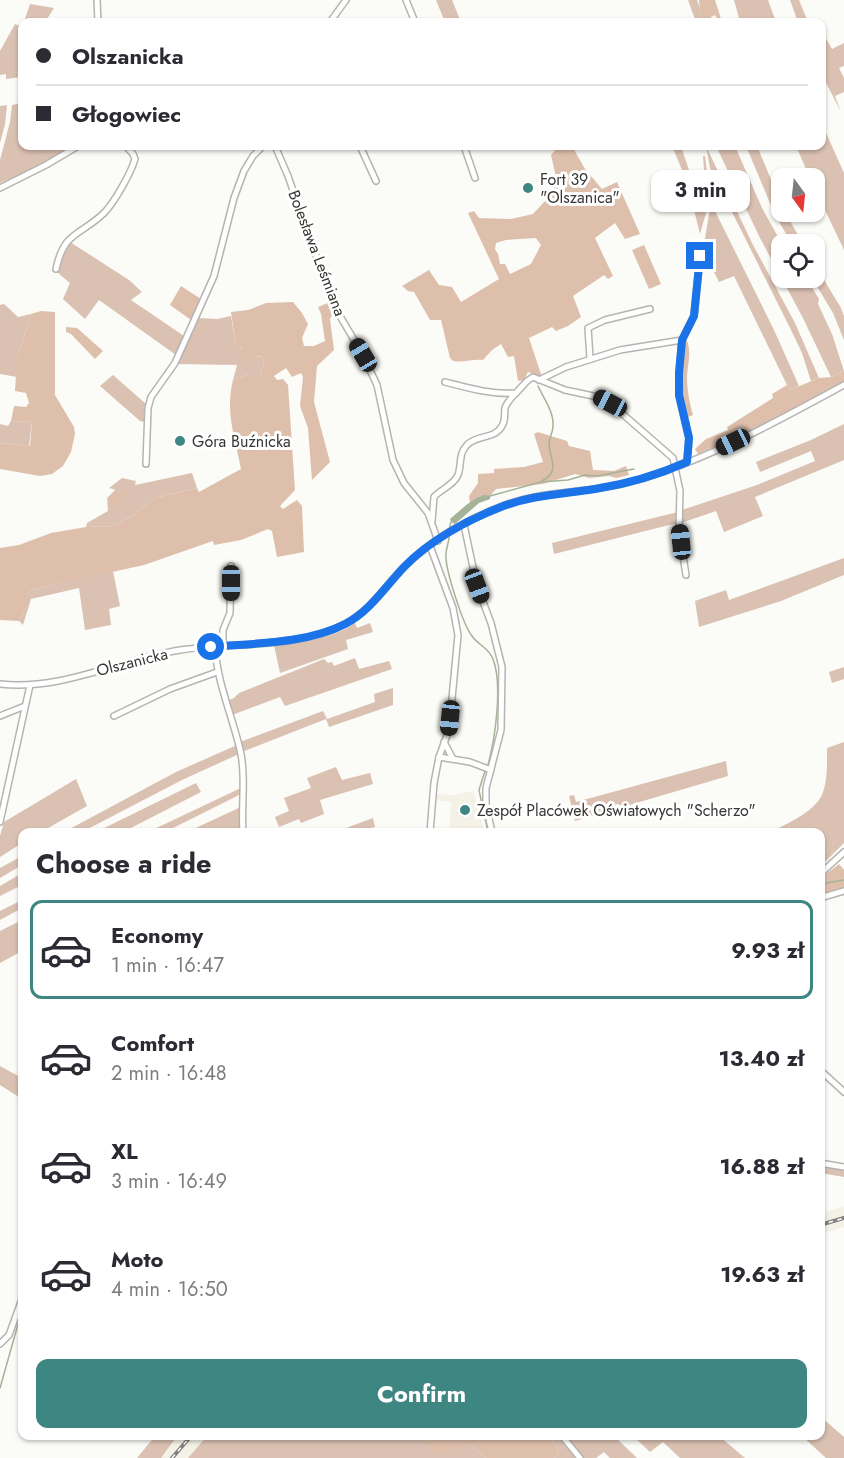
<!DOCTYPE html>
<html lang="en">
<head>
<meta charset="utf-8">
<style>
  :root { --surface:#fff; --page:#f2f2f3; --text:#2b2b33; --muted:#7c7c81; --line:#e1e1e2; --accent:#3e8681 }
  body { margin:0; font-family:Jost,sans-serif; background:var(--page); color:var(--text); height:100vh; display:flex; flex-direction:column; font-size:22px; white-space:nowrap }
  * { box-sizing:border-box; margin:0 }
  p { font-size:20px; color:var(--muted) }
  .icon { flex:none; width:33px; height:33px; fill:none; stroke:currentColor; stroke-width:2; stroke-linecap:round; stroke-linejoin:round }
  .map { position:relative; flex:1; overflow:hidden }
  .side { position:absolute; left:18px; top:828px; width:807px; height:612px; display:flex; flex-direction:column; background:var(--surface); border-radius:12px; box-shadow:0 2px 4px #0004 }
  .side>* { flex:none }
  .banner { position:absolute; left:18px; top:18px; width:808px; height:132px; border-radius:12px; box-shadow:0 2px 4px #0004; display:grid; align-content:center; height:132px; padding:0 18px; background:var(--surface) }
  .needle { width:39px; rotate:165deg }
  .buttons { position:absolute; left:771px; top:168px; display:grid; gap:12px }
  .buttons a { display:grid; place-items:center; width:54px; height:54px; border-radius:12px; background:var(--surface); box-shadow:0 2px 4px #0004; font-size:30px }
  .end { position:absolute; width:27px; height:27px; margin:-14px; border:8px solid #1a73e8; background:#fff; box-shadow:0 0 0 3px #fff }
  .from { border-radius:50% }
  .bubble { position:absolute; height:42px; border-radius:12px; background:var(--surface); box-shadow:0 2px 4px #0004; font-size:20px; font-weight:700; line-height:42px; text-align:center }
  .car { position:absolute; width:18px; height:36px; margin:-18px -9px; border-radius:8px; box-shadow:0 0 4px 2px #0007; background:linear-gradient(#222 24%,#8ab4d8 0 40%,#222 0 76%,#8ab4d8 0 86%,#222 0) }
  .banner b { display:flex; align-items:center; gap:21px; height:57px; font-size:22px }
  .banner b+b { border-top:2px solid var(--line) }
  .banner i { width:15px; height:15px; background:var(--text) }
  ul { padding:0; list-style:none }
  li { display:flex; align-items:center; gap:18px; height:99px; margin:0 12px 9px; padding:0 6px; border:3px solid transparent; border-radius:12px }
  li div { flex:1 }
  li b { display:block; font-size:22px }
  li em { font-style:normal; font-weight:700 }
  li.selected { border-color:var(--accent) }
  li>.icon { width:54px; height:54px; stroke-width:1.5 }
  h2 { padding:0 18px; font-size:27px; line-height:72px }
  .cta { display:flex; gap:12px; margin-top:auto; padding:12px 18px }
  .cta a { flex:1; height:69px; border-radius:12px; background:var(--accent); color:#fff; font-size:24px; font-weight:700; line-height:69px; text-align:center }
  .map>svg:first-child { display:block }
  .built { fill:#f4f1e6 }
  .green { fill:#dac1b2 }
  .forest { fill:#debfac; fill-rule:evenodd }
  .water { fill:#a3b397 }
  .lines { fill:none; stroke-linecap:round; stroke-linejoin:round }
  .stream { stroke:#a3b397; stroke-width:1.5 }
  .minor-casing { stroke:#b5b4b1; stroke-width:8 }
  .minor { stroke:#fff; stroke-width:5 }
  .rail-casing { stroke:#828280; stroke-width:4 }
  .rail { stroke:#fff; stroke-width:1.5; stroke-dasharray:4.5; stroke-linecap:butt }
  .route { stroke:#1a73e8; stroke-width:8 }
  .poi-dot { fill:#3e8681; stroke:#fff; stroke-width:2 }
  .labels { text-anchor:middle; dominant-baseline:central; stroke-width:6; stroke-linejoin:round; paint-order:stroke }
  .poi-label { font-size:16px; fill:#363634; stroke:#fff; text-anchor:start }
  .street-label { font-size:16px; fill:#363634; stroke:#fff }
</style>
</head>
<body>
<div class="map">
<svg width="844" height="1458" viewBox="0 0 844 1458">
  <rect width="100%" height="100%" fill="#fbfbf7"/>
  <g class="built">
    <path d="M474,791L484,832H449L451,802L435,800L436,794L453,795Z"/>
    <path d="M844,1206V1227L821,1234V1214Z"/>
    <path d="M177,1436H207L188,1458H161Z"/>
  </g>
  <g class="green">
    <path d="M436,0H452L461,22H445Z"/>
    <path d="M688,0H697L700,8L701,22H696Z"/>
    <path d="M734,0H768L776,22H740Z"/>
    <path d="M790,0H799L808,22H798Z"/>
    <path d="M30,4L54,8L45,22H24Z"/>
    <path d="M15,24L22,27V77L6,79V74L0,75V51Z"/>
    <path d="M824,35L832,49L844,43V66L839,68L844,78V92L835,96L841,112L822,75V37Z"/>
    <path d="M22,103V146H73L41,165L0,183V160L10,122L12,105Z"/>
    <path d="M7,105L5,124L0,143V106Z"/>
    <path d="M822,124L844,173V250L815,189L814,178H810L796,146H822Z"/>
    <path d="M672,146H681L699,200L706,198L703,156H705L709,189L708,206L700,234L687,182Z"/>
    <path d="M706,146L752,243L795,323L819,378L811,381L802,353L792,332L710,168Z"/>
    <path d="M716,146H735L762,208L782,244V278H806L819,299L818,304L832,334L844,371L831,377L803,318L760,238Z"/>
    <path d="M746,146H757L781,203L782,212H785L803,244H792L775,215Z"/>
    <path d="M711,203L774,330L799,386L790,390L787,385L734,276L719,282L703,250Z"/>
    <path d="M70,242L129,280L142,292L131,300L184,336L176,355L99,300L85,319L63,299L70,283L57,272L62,253Z"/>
    <path d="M815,265L841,308L844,316V340L833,313L812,278H814Z"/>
    <path d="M4,304L18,317L31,314L17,359V377L0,374V305Z"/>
    <path d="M231,316L236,345L255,356L263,357L264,363L260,375H248L233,380L237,365L176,364L198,318L217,319Z"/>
    <path d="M113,375L146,404L144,407V422L140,421L100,386Z"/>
    <path d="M11,421L32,422L29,446L1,443L0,445V424L8,426Z"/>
    <path d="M844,424V460L755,497L763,516L724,532L716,511L681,523L682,510L757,485L815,461L811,451L760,472L756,462L811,440Z"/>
    <path d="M192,473L197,488L155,498L132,516L114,526L86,527L87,523L108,511L107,498L116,507L120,491L109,488L122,478L136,481L135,485Z"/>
    <path d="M678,512L677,523L554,554L552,543Z"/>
    <path d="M844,558V575L781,601L699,627L695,601L726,590L729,600Z"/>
    <path d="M113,571L120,606L109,609L111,625L85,630L79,588L31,599L23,625L19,621L27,606V594L34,589Z"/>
    <path d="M355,623L357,628L370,623L373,632L346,640L348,649L280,673L274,645C301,642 332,639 355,623Z"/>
    <path d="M355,658L359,669L389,661L392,669L285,706L280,697L232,715L227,701L234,698L239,693L324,659L328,663L332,662L334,666Z"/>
    <path d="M844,667V679L832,683L829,672Z"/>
    <path d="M393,688V705L329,727L326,719L242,752L240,742L323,711L327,719L375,702L374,694Z"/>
    <path d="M844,742V843L821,866L820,832H770C785,825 809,814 819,800C828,788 827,763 827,748Z"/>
    <path d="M237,745L239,754L182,780L82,832H64L176,772Z"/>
    <path d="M726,761L728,776L575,821L569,796L574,795L576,802Z"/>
    <path d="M336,767L342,780L370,773L373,784L320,800L324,814L301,823L299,819L279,827L275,817L289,811L284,798L311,788L307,778Z"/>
    <path d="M76,779L87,806L41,832H22V843L0,857V836L4,822Z"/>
    <path d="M196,783L201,792L123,832H96Z"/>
    <path d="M243,787V793L165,832H148Z"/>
    <path d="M243,806L242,832H187Z"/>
    <path d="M373,818L375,827L356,832H335Z"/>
    <path d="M22,856V865L0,878V868Z"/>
    <path d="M22,873V885L0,896V886Z"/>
    <path d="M22,900V908L0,920V911Z"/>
    <path d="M22,920V951L0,963V931Z"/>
    <path d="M0,1066L22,1078V1099L0,1085Z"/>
    <path d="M820,1165L844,1168V1177L821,1173Z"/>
    <path d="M821,1417L844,1437V1458H826L802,1436H820Z"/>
    <path d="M155,1436H177L161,1458H137Z"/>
    <path d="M207,1436H435L425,1441L470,1444L486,1458H188Z"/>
    <path d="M549,1436H560L578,1458H554L559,1451Z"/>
    <path d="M564,1436H614L637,1458H610L604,1452L596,1458H582Z"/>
    <path d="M633,1436H719L745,1458H680L663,1442L650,1452Z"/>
  </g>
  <g class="forest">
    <path d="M699,0H715L721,19L718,20L715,15L711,17V22H701Z"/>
    <path d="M559,146H572L585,169L602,189L617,182L640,234L625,239L615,223L595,238L613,276L608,279L604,275L573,296L581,317L568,326L556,331L552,327L529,338L542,377L528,372L524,380L518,381L514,356L508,357L501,344L492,350L483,360C472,359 463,363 453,361L450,358L441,320H430L414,292L408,291L402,286L429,270L439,285L452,287L461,302L499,279L468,213L474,211L479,218L511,219L533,214L547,199L553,188L556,177L551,155ZM536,238L541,245L531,264L510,274L505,264H500L498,254L495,249L496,243L506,240Z"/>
    <path d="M644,245L661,284L649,289L632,250Z"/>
    <path d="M181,286L201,299L191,320L170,305Z"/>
    <path d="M293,302L302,313L308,324L302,338L304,346H314L325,341L321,314L318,307L330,302L334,311L330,319L334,350L317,366L314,402L330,462L312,480L308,428L300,406L303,377L301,373L292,377L286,368L274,376L277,380L283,379L288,385L295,490L280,506L283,509L297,500L302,506L304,552L277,557L272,531L268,529L241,540L214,545L213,541L144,565L34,589L27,594V606L19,621L0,620V548L19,545L51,533L86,527L114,526L132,516L155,498L197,488L199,492L241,469C235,437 225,413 233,380L248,375H260L264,363L263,357L255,356L249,363H240L242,348L236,346L231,312L248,310L266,303Z"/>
    <path d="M41,311L55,312V395L74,427L75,434L71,452L63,466L52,474L40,476L0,469V445L1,443L30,446L32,422L11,421L14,406L26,407L29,403L26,393L15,391L17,359L31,314Z"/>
    <path d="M66,327L77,328L103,351L95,359L71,334L66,332Z"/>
    <path d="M686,338C692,351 688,362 687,376C687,390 689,401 693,415L686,418L677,375L680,342Z"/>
    <path d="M844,371V382C796,407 749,434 698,454L695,449L706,439L728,430L727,427L773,398L772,394L787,385L790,390L819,378L831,377Z"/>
    <path d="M538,432L567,441L569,446L590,451L593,470L614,471L626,466L629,475L616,478L609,476L589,478L575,474L543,484L496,489L490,496H481L470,503L469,496L478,483V474L494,473V469L524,467L543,462L534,434Z"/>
    <path d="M125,488L128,489V495L116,508L107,498L116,489L120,491Z"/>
    <path d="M839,864L844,870V888L821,895V878Z"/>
    <path d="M435,1436H549L559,1451L554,1458H486L470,1444L437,1456L425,1441Z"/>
  </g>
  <path class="water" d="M484,495L490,496V499L479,503L455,524L451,522L450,519C461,510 471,499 484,495Z"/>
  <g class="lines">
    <g class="stream">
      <path d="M538,386C544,399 554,412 553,426C553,432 549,438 549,444C550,461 561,470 542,481"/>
      <path d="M490,496L541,482L568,480L585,475L597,476L634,469"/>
      <path d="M449,530L451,522"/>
      <path d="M449,534C450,542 445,549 446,557C446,571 463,625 472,636C478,645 489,648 493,659C503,685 495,739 488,765"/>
      <path d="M485,771L479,790L488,832"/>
      <path d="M820,884L844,880"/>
      <path d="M0,1388L22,1310"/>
    </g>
    <defs>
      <g id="minor">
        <path d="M97,0L98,22"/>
        <path d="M406,0L415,22"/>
        <path d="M330,22L346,0"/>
        <path d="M275,146L288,176L329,293L337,311L363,355L377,385L393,460L404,483L428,513L438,541"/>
        <path d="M360,146L376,181"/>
        <path d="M464,146L475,178"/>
        <path d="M0,188L46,165L78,146"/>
        <path d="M56,269C64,231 80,236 104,213C114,203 131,173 135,159L133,154L126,146"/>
        <path d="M590,358L588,328L605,320L650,309"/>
        <path d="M539,380L566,367L620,350L682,340"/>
        <path d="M445,382C468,388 493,395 516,393L527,381L533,377L565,390L598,397L610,403L673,458L680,491L679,530L686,575"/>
        <path d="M687,462L689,438L679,395V373L682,340L694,316L700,256"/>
        <path d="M146,464L148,408L151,397L175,363L214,276L234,198L244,171L253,156L263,146"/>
        <path d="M432,521L434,497C441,489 453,486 458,475C462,464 458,454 467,445C477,434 494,440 502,426C506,420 504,414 505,408C507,402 512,397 516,393"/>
        <path d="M464,525L477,586L491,623L502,667L501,730L486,788V806L492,832"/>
        <path d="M223,645V630L230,613L231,566"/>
        <path d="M215,646C217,684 233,717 241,754C246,780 241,806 243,832"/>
        <path d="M0,684C62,691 119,660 180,650C232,642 301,649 347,623C372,609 386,585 406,565C432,540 467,520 500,507C541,490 588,494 630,482C706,461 776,422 844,385"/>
        <path d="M0,716L25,706"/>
        <path d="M114,716L170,689L217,672"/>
        <path d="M444,742L453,759"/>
        <path d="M439,757L470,762L491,770"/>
        <path d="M0,822L30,685"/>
        <path d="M430,832L434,783L439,757L449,730L458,635L453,608L430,546"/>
        <path d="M820,874L844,852"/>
        <path d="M820,898L844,891"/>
        <path d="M820,1070L844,1092"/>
        <path d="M820,1163L844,1167"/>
        <path d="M0,1344L9,1335L22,1299"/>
        <path d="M562,1436L580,1458"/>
      </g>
    </defs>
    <use href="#minor" class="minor-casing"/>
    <use href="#minor" class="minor"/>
    <defs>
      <g id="rail">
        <path d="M820,1225L844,1218"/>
        <path d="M172,1458L191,1436"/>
      </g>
    </defs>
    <use href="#rail" class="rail-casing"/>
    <use href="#rail" class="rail"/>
  </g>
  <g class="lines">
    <path class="route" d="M211,647C254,643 306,644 345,624C370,611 385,587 404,567C429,541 467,520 501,507C531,495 564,494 595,489C627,484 658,475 687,462L689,438L679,395V373L682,340L694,316L700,256"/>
  </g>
  <g class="poi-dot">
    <circle cx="528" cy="188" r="6"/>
    <circle cx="180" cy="441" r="6"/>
    <circle cx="465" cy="810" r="6"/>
  </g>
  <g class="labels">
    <g class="poi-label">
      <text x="540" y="179">Fort 39<tspan x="540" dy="18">"Olszanica"</tspan></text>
      <text x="192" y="441">Góra Buźnicka</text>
      <text x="477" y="810">Zespół Placówek Oświatowych "Scherzo"</text>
    </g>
    <g class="street-label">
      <text transform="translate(317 253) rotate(69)">Bolesława Leśmiana</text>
      <text transform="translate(132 662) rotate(-14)">Olszanicka</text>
    </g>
  </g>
</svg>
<div class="buttons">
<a><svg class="needle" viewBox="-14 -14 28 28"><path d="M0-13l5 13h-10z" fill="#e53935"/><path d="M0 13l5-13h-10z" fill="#7c7c81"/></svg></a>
<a><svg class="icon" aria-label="locate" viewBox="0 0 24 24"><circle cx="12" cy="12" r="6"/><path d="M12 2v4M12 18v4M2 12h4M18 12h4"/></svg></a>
</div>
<i class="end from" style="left:211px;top:647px"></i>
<i class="end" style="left:700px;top:256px"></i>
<div class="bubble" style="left:651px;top:170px;width:99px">3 min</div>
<i class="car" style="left:363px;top:355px;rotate:329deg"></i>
<i class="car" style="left:610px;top:403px;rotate:298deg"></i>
<i class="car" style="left:733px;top:442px;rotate:245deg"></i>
<i class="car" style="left:681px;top:542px;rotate:354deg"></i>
<i class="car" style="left:231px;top:583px;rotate:180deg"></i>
<i class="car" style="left:477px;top:586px;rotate:159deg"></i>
<i class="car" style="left:450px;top:718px;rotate:186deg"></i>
<div class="banner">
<b><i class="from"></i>Olszanicka</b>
<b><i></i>Głogowiec</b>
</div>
<section class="side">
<h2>Choose a ride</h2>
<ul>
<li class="selected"><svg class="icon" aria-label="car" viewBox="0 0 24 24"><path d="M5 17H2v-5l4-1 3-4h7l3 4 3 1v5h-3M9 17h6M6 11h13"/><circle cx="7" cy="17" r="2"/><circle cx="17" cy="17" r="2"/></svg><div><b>Economy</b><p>1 min · 16:47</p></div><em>9.93 zł</em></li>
<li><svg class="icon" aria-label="car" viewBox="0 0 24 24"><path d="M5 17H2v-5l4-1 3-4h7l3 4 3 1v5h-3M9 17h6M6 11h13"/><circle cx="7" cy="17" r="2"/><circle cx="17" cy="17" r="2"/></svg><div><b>Comfort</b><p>2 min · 16:48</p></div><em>13.40 zł</em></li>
<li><svg class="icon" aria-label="car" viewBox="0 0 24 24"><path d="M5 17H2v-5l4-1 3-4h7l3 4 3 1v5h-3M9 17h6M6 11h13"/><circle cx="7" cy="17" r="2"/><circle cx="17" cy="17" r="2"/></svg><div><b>XL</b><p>3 min · 16:49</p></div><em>16.88 zł</em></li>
<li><svg class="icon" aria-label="car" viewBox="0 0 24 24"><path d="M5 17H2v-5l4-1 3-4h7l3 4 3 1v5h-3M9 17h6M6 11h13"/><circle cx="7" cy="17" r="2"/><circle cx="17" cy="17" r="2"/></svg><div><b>Moto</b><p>4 min · 16:50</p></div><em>19.63 zł</em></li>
</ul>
<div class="cta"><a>Confirm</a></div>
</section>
</div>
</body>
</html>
